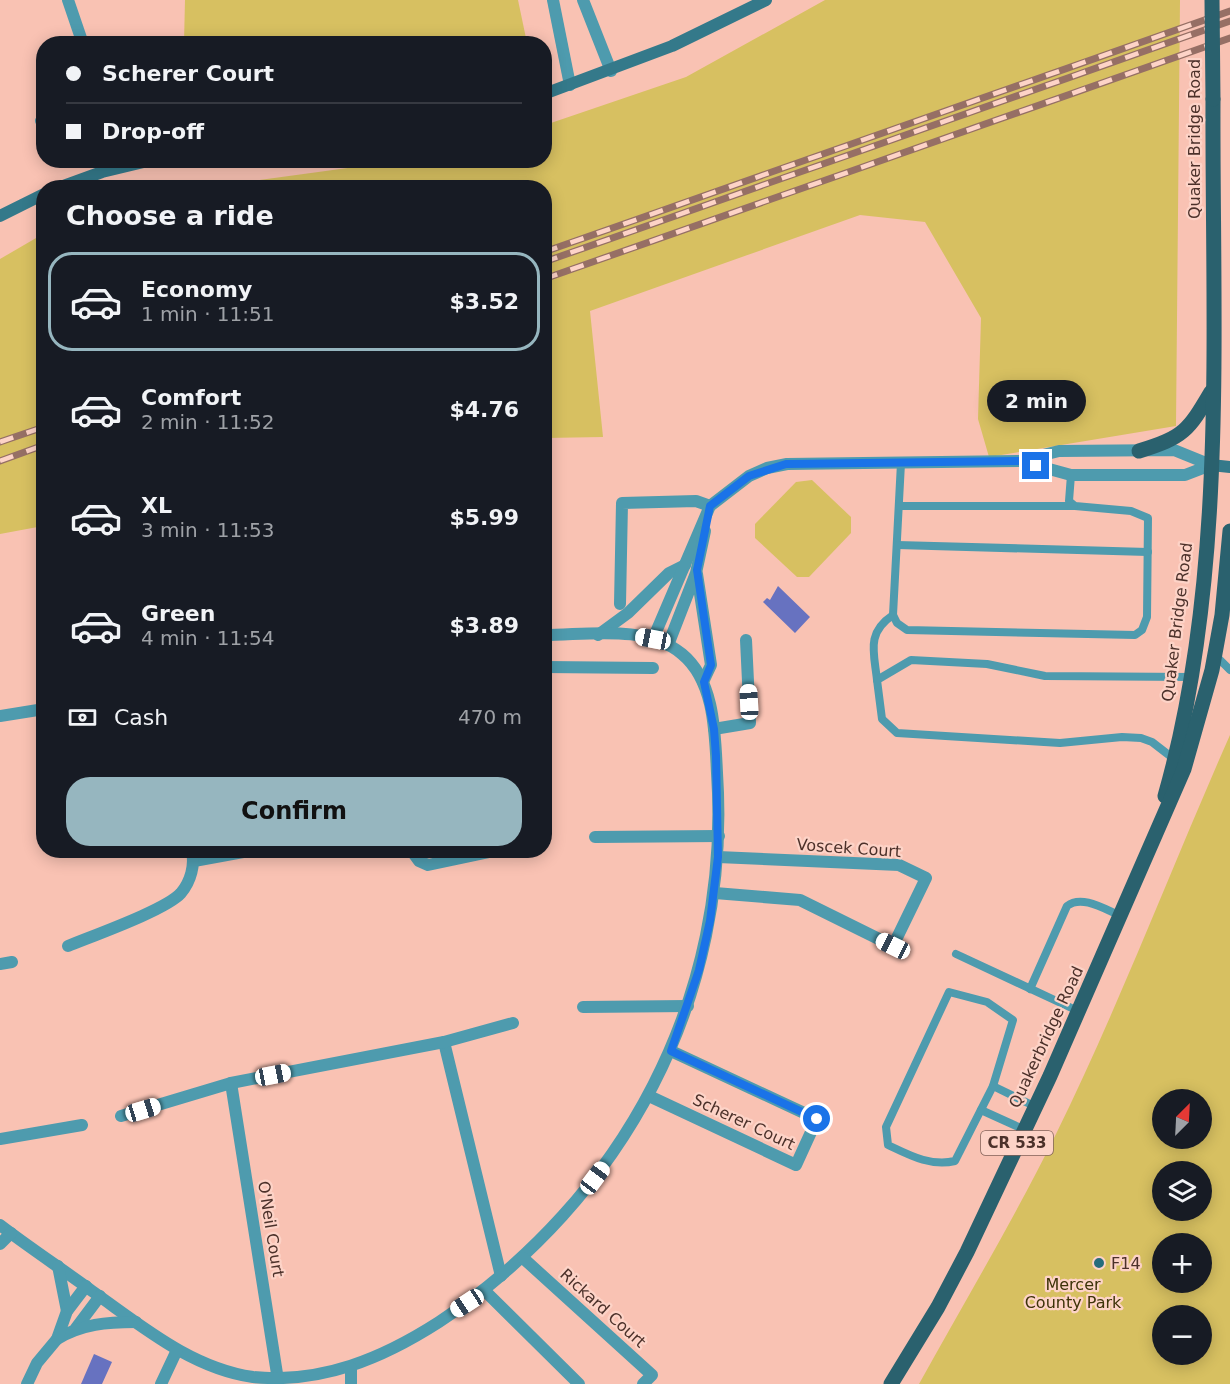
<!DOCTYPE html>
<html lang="en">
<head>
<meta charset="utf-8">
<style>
  :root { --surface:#171b24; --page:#242831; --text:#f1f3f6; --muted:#9ea1a6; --line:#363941; --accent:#96b6bf }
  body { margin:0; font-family:"DejaVu Sans",sans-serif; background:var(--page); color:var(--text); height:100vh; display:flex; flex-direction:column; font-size:22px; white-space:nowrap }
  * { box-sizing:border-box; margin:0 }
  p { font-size:20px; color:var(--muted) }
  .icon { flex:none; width:33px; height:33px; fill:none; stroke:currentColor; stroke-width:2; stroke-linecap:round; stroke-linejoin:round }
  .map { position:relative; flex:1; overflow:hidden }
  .side { position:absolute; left:36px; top:180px; width:516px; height:678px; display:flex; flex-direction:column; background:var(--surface); border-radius:24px; box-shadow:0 3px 15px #0003 }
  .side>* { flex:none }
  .guide { position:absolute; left:36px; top:36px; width:516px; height:132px; border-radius:24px; box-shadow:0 3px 15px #0003; display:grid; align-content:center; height:132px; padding:0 30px; background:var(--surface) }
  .needle { width:39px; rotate:24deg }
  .tools { position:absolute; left:1152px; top:1089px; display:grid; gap:12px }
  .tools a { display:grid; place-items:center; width:60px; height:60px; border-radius:50%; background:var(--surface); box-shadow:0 3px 15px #0003; font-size:30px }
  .end { position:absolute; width:27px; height:27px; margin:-14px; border:8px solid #1a73e8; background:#fff; box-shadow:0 0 0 3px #fff }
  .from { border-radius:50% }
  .bubble { position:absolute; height:42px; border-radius:21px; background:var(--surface); box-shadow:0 3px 15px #0003; font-size:20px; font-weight:700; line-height:42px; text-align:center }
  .car { position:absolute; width:18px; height:36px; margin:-18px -9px; border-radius:8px; box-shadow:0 0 4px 2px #0007; background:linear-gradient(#fff 24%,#345 0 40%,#fff 0 76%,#345 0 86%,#fff 0) }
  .guide b { display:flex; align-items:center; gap:21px; height:57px; font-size:22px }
  .guide b+b { border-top:2px solid var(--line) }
  .guide i { width:15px; height:15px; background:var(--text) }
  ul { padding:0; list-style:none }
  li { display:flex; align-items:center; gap:18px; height:99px; margin:0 12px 9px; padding:0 18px; border:3px solid transparent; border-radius:24px }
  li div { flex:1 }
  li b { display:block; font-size:22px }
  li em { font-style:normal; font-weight:700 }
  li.active { border-color:var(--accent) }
  li>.icon { width:54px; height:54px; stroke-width:1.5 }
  h2 { padding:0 30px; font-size:27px; line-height:72px }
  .pay { display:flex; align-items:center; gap:15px; height:66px; padding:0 30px; font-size:22px }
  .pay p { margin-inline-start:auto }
  .primary-button { display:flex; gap:12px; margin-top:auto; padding:12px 30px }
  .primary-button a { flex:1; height:69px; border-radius:24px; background:var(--accent); color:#111; font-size:24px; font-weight:700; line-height:69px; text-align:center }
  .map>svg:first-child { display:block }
  .green { fill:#d7c061; fill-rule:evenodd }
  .water { fill:#6772c0 }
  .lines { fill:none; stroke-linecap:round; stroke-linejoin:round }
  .service { stroke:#4e9bae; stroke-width:8 }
  .minor { stroke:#4e9bae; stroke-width:12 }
  .secondary { stroke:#34798a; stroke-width:12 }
  .primary { stroke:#2a616e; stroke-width:15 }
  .rail-casing { stroke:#966f65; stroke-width:7 }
  .rail { stroke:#fdd3c7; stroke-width:4.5; stroke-dasharray:14; stroke-linecap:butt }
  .primary-bridge { stroke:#2a616e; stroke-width:15 }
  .route { stroke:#1a73e8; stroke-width:8 }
  .poi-dot { fill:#276c7c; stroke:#fdd3c7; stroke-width:2 }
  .labels { text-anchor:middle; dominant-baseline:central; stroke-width:4.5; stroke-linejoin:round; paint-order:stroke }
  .shield { fill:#fdd3c7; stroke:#816259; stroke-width:1.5 }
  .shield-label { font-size:15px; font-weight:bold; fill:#4c312a }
  .street-label { font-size:16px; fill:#4c312a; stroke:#fdd3c7 }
  .poi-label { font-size:16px; fill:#4c312a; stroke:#fdd3c7; text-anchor:start }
  .park-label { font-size:16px; fill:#3d3308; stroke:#fdd3c7 }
</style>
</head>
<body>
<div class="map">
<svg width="1230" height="1384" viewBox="0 0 1230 1384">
  <rect width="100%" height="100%" fill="#f9c2b3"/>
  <g class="green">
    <path d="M185,0H518L527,43H184Z"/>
    <path d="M825,0H1180L1176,426L989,457L978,419L981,318L925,222L860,215L590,311L603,437L545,438L544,188H200L399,161L544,160L545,125L686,77Z"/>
    <path d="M43,234V526L0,534V259Z"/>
    <path d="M812,480L851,517V533L809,577H797L755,538V524L796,482Z"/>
    <path d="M1230,735V1384H919C965,1301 1014,1219 1056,1134C1120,1004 1171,868 1230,735ZM1162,1100H1202V1138H1162ZM1162,1172H1202V1210H1162ZM1162,1244H1202V1282H1162ZM1162,1316H1202V1354H1162Z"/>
  </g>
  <g class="water">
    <path d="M778,586L810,617L795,633L763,602L767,598L770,600Z"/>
    <path d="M94,1354L112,1362L102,1384H81Z"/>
  </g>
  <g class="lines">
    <g class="service">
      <path d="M39,121L44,120"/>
      <path d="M901,463L893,615L897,623L907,630L1135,635L1142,630L1147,617L1148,518L1131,511L1075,506L1069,501L1071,475"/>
      <path d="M899,506H1074"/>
      <path d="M897,545L1148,552"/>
      <path d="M1215,655L1230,670"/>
      <path d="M877,680C874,652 866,633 893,615"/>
      <path d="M1174,759L1152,742L1141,738L1122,737L1060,743L897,733L882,719L877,680L911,660L987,664L1045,676L1191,677"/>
      <path d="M956,954L1078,1011"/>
      <path d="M1030,989L1067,906C1082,894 1106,910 1121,916"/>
      <path d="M949,992L987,1002L1013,1020L993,1086L955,1161C931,1167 909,1155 888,1145L886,1127Z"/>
      <path d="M993,1086L1034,1106"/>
      <path d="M981,1110L1023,1129"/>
    </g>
    <g class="minor">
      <path d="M68,0L83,44"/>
      <path d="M553,0L570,85"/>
      <path d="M583,0L611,71"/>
      <path d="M1020,461L1071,475H1185L1211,465"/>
      <path d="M697,574L711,665L703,682"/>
      <path d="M620,604L622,503L696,501L710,506"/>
      <path d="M598,635L628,613L669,573L685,565"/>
      <path d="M653,639L710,506L749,476L767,468L787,464L1019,461L1059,451L1174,450L1211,465"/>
      <path d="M668,645L696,573L705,531"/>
      <path d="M544,667L653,668"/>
      <path d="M0,716L44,709"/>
      <path d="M714,729L750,723L746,640"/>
      <path d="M595,837L719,836"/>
      <path d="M411,850L419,861L428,865L499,850"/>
      <path d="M194,861L254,850"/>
      <path d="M715,893L800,900L893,946L926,878L899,865L718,857"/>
      <path d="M68,946C92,936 166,910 181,893C191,881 195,865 192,850"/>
      <path d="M0,964L12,962"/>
      <path d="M583,1007L688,1006"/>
      <path d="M444,1042L501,1276"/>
      <path d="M231,1083L278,1380"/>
      <path d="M649,1096L796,1165L817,1119L671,1051"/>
      <path d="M121,1116L231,1083L444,1042L513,1023"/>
      <path d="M0,1139L82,1125"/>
      <path d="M0,1225C30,1248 62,1269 92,1291C142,1326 191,1368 253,1377C322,1384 383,1358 439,1322C624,1199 732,997 717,773C715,734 715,681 682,654C646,624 588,635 544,635"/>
      <path d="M0,1244L11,1233"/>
      <path d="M523,1258L652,1375L643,1384"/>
      <path d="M58,1266L67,1311"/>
      <path d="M485,1291L579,1384"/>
      <path d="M76,1328L100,1296"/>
      <path d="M57,1339C82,1324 107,1322 136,1322"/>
      <path d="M27,1384L37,1363L57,1339L67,1311L86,1286"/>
      <path d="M161,1384L177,1350"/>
      <path d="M351,1384V1368"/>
    </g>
    <g class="secondary">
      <path d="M544,94L672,46L766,0"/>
      <path d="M58,188L102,172L152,160"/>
      <path d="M0,216L44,194"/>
      <path d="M1211,465L1230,467"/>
    </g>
    <g class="primary">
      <path d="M1139,451C1184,437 1188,431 1211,392"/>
      <path d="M1165,796C1228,575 1212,327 1213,99"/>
      <path d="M891,1384L938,1307L967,1252L1050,1076L1184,769L1212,670L1222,615L1230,531"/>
    </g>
    <defs>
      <g id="rail">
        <path d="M544,252L1230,11"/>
        <path d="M544,262L1230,21"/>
        <path d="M544,279L1230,38"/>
        <path d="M0,442L44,427"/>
        <path d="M0,461L44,445"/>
      </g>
    </defs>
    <use href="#rail" class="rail-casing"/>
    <use href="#rail" class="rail"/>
    <path class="primary-bridge" d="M1212,0L1213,99"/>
  </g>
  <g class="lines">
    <path class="route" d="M817,1119L671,1051L699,970L710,921L718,857L716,756L714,729L704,682L711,665L697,570L710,506L749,476L786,464L1019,461L1036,466"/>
  </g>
  <circle class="poi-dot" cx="1099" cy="1263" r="6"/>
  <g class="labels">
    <rect class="shield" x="981" y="1131" width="72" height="24" rx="4.5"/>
    <g class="shield-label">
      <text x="1017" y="1143">CR 533</text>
    </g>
    <g class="street-label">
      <text transform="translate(1194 139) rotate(-90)">Quaker Bridge Road</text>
      <text transform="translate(1177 622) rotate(-83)">Quaker Bridge Road</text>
      <text transform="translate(849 848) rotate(4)">Voscek Court</text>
      <text transform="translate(1046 1037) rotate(-65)">Quakerbridge Road</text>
      <text transform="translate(744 1122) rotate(25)">Scherer Court</text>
      <text transform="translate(271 1229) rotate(81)">O'Neil Court</text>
      <text transform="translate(603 1308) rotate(42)">Rickard Court</text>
    </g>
    <g class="poi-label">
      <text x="1111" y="1263">F14</text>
    </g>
    <g class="park-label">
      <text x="1073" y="1284">Mercer<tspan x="1073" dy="18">County Park</tspan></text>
    </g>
  </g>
</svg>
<div class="tools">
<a><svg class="needle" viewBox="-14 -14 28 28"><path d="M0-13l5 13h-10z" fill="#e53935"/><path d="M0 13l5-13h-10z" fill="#9ea1a6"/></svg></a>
<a><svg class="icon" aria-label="layers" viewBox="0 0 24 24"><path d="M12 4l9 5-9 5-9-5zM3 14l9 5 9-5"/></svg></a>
<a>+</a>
<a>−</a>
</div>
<i class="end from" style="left:817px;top:1119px"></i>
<i class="end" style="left:1036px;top:466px"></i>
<div class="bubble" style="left:987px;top:380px;width:99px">2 min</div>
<i class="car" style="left:653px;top:639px;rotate:281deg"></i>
<i class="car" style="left:749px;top:702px;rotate:357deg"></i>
<i class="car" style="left:893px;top:946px;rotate:296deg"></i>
<i class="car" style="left:273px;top:1075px;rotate:79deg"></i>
<i class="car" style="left:143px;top:1110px;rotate:73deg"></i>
<i class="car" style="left:595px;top:1178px;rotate:37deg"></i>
<i class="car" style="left:467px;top:1303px;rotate:237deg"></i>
<div class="guide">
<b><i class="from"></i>Scherer Court</b>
<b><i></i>Drop-off</b>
</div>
<section class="side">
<h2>Choose a ride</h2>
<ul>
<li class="active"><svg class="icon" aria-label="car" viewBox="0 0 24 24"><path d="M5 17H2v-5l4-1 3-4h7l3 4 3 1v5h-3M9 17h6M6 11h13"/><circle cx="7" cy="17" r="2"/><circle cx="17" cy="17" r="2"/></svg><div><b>Economy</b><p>1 min · 11:51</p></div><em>$3.52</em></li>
<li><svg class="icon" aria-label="car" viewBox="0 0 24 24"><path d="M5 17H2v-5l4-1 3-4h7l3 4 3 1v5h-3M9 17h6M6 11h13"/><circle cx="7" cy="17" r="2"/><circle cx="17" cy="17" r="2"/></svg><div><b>Comfort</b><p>2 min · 11:52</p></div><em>$4.76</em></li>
<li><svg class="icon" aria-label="car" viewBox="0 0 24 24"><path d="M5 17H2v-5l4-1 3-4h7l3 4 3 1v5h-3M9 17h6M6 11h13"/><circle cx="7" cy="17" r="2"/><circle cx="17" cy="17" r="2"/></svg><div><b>XL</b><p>3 min · 11:53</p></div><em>$5.99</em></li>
<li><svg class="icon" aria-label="car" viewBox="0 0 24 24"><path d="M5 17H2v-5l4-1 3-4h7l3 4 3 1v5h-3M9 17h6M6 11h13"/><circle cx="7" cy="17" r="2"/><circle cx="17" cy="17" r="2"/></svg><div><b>Green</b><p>4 min · 11:54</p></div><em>$3.89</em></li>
</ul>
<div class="pay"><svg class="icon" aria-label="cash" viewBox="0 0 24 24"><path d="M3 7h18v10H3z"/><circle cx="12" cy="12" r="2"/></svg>Cash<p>470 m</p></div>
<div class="primary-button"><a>Confirm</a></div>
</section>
</div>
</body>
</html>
